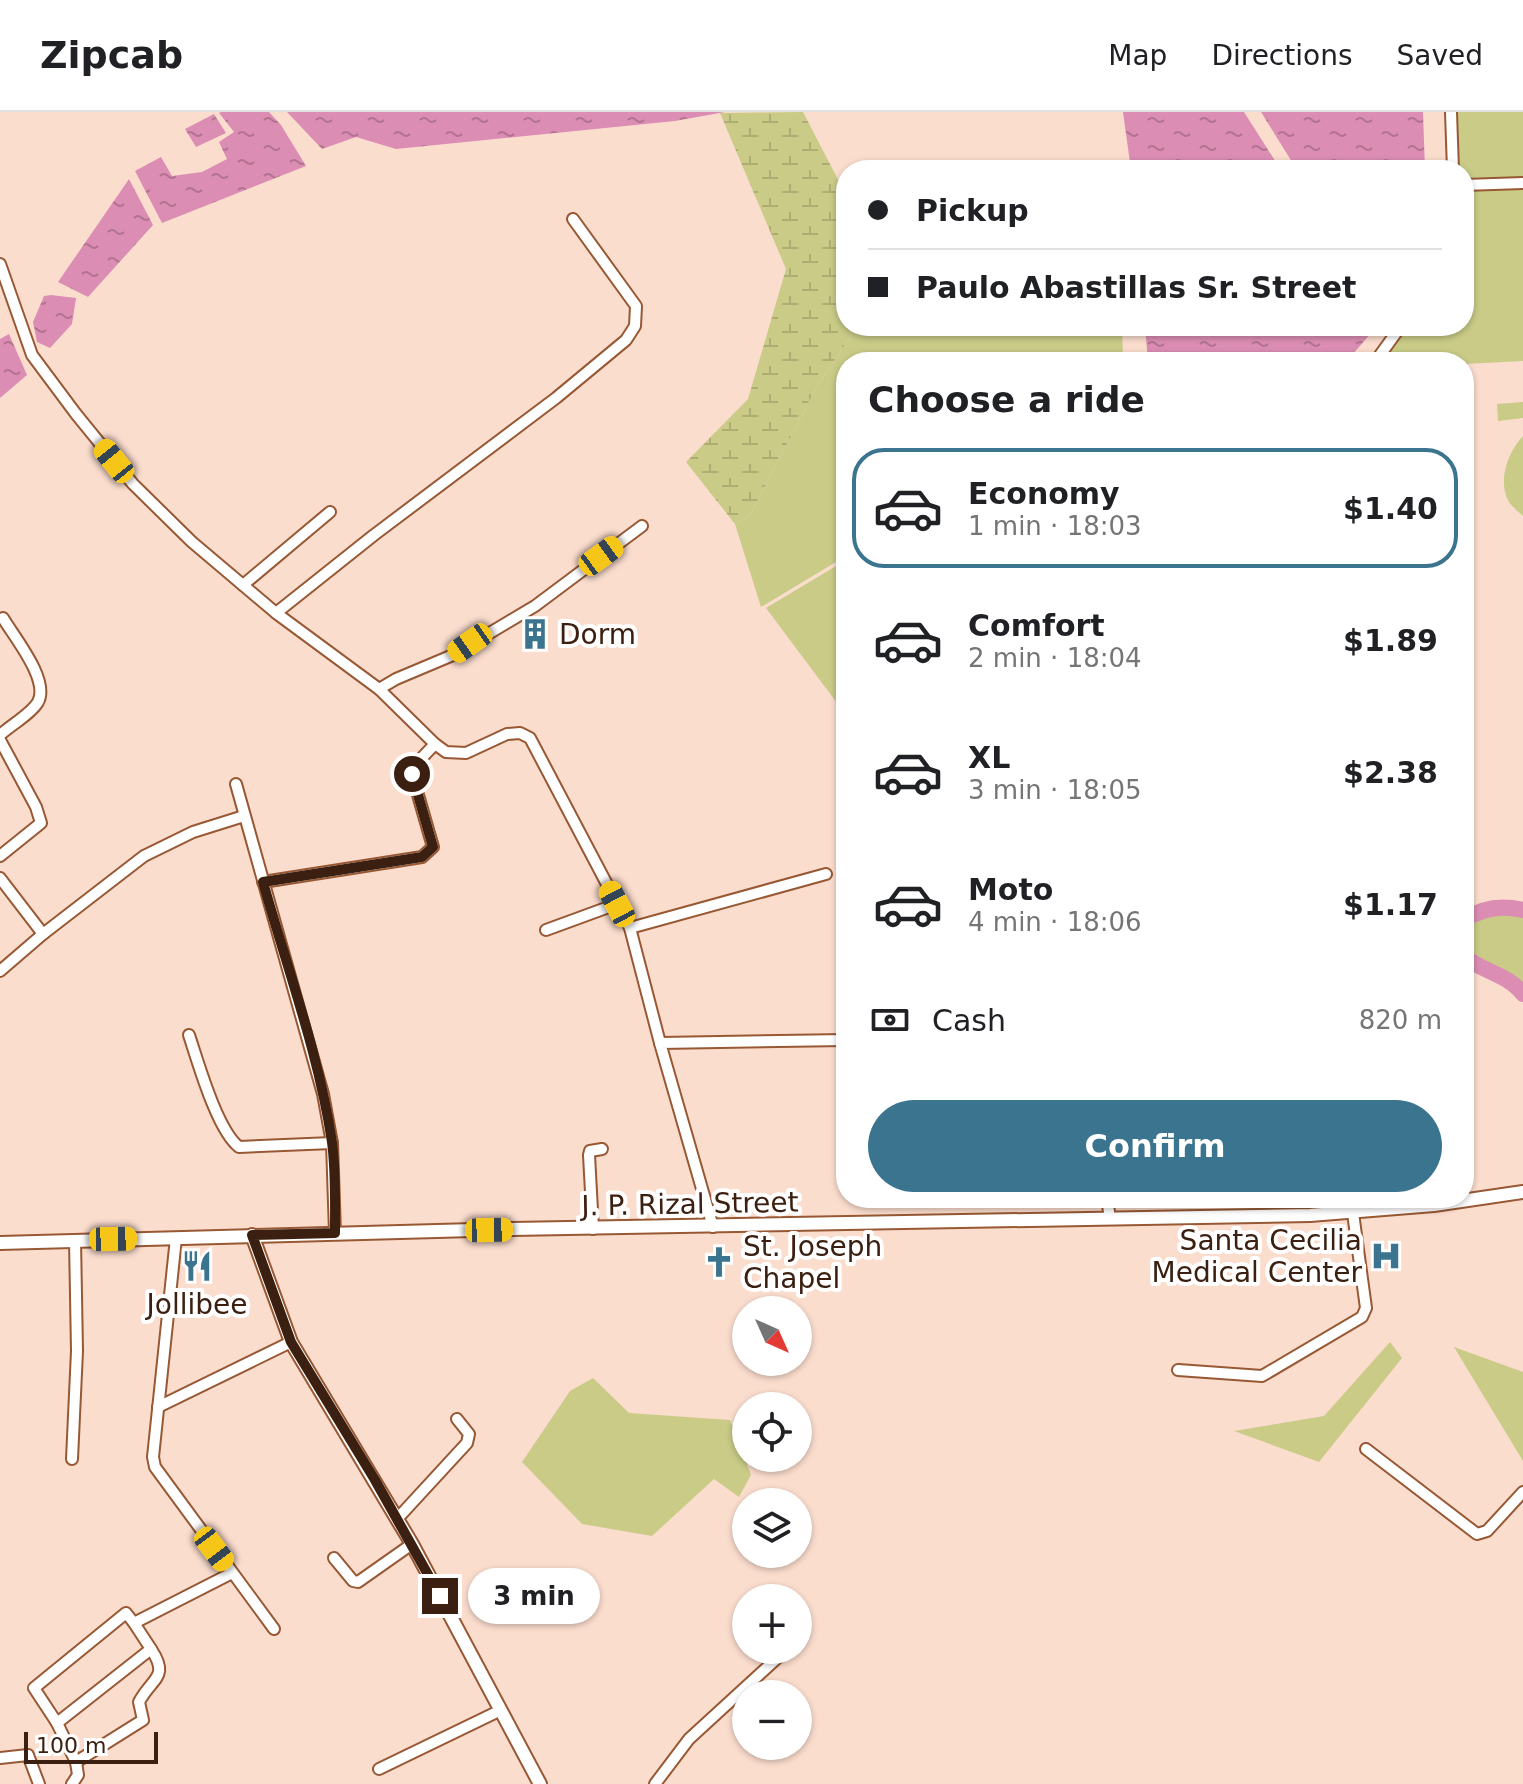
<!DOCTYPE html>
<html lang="en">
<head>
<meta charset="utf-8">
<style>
  :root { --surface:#fff; --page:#f2f2f2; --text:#202124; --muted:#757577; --line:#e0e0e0; --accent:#3b748e }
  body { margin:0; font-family:"DejaVu Sans",sans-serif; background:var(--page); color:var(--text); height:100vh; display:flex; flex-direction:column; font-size:30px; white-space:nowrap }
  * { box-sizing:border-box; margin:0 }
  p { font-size:26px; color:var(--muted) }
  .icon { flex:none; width:44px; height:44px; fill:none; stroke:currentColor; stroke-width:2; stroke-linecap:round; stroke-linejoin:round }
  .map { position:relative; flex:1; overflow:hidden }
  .sheet { position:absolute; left:836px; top:240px; width:638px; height:856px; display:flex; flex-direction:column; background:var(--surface); border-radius:32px; box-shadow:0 2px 6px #0004 }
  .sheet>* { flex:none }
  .guide { position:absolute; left:836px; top:48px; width:638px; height:176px; border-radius:32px; box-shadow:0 2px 6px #0004; display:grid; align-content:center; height:176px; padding:0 32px; background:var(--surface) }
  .needle { width:52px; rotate:135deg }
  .tools { position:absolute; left:732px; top:1184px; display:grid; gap:16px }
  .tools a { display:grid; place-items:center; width:80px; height:80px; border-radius:50%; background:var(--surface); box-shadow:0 2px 6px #0004; font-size:40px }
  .scale { position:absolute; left:24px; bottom:20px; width:134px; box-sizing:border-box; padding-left:8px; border:4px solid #3b2011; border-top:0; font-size:22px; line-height:28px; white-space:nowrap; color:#3b2011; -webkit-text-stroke:6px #fff; paint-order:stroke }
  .end { position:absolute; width:36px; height:36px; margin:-18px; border:10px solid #3b2011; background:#fff; box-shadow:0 0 0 4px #fff }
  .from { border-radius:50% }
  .bubble { position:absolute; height:56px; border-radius:28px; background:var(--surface); box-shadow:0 2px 6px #0004; font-size:26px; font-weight:600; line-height:56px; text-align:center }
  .car { position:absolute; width:24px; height:48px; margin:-24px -12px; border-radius:10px; box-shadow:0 0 6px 2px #0007; background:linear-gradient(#f5c518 24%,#345 0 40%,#f5c518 0 76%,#345 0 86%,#f5c518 0) }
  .guide b { display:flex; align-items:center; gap:28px; height:76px; font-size:30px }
  .guide b+b { border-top:2px solid var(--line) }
  .guide i { width:20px; height:20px; background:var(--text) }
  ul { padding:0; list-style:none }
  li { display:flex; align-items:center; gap:24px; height:120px; margin:0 16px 12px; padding:0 16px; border:4px solid transparent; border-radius:32px }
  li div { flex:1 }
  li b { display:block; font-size:30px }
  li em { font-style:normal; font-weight:600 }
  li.current { border-color:var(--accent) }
  li>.icon { width:72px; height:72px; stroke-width:1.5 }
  h2 { padding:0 32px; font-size:36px; line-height:96px }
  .pay { display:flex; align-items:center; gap:20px; height:88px; padding:0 32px; font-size:30px }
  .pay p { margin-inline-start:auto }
  .action { display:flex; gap:16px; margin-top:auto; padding:16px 32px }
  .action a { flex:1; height:92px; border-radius:48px; background:var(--accent); color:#fff; font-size:32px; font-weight:600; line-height:92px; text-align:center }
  header { display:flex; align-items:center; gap:48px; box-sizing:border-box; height:112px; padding:0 40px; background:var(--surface); border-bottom:2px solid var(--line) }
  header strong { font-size:38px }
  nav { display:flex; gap:44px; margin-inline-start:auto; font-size:28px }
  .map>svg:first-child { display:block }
  .green { fill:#c9cb87 }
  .wetland { fill:url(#wetland-marsh) }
  .water { fill:url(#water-ripples) }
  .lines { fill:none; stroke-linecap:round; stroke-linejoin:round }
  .river { stroke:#db8db3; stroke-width:16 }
  .minor-casing { stroke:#975833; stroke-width:14 }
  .major-casing { stroke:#975833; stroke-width:16 }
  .minor { stroke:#fff; stroke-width:10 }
  .major { stroke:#fff; stroke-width:12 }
  .route { stroke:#3b2011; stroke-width:10 }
  .labels { text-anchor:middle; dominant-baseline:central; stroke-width:8; stroke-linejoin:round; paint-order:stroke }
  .poi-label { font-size:28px; fill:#3b2011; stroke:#fff; text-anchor:start }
  .street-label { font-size:28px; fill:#3b2011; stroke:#fff }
</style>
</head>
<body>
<header>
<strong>Zipcab</strong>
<nav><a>Map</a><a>Directions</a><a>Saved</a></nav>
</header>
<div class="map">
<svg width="1523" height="1672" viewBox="0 0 1523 1672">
  <defs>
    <pattern id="wetland-marsh" width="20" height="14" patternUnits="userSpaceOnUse" patternTransform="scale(2)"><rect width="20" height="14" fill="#c9cb87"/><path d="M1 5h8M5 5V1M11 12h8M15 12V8" fill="none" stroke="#aeae74"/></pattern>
    <pattern id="water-ripples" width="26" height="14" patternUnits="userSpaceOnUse" patternTransform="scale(2)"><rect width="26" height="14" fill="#db8db3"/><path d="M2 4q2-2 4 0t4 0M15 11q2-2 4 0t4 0" fill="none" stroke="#b37390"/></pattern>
  </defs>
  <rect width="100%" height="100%" fill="#fbddce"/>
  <g class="green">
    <path d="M1451,0H1523V249L1464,252V250H1375L1401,214H1464V58H1453Z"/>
    <path d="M857,214H1122L1123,250H846V444L761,495L735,412L750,403L816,276Z"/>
    <path d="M1523,290V306L1498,309L1497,292Z"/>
    <path d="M1523,324V404C1519,400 1512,395 1509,390C1497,369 1508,340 1523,324Z"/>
    <path d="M846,448V603L766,496Z"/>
    <path d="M1506,794L1523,798V882C1508,862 1482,860 1464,844V808L1490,797Z"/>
    <path d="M1390,1230L1402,1246L1319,1350L1234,1319L1324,1304Z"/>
    <path d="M1454,1235L1523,1260V1349Z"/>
    <path d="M593,1266L629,1301L730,1308L751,1363L739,1385L714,1367L652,1424L582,1412L522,1350L570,1279Z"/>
  </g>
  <path class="wetland" d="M803,0L846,83V214H857L816,276L750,403L735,412L686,350L748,287L786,157L720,1Z"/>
  <g class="water">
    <path d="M221,0H269L281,13L306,54L162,111L135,59L161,45L172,64L202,60L227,47L219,30L234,20L219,1Z"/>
    <path d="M287,0H725L675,9L396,37L356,25L322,37Z"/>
    <path d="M1123,0H1244L1281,58H1131Z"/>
    <path d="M1261,0H1423L1425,58H1297Z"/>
    <path d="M214,2L226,21L196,35L185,17Z"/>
    <path d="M129,67L153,113L88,185L58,170Z"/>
    <path d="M51,183L76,186L72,212L50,236L37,230L33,210L44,184Z"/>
    <path d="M1145,214H1371L1372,220L1346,250H1148Z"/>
    <path d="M9,222L27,263L0,286V227Z"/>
  </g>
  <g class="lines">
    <g class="river">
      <path d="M1464,808C1483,795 1502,793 1523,798"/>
      <path d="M1464,844C1482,860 1508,862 1523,882"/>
    </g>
    <defs>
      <g id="minor">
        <path d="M1451,0L1453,58"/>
        <path d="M1464,73L1523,71"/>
        <path d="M0,152L32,243L76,302L133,372L192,430L276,501L379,577L435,632L446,640L466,641L507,622L520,621L530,626L630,816L660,931"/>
        <path d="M1375,250L1401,214"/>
        <path d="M243,473L330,400"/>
        <path d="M276,501L374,423L556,286L626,228L635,214L636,194L573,107"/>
        <path d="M379,577L396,567L453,543L535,494L642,414"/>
        <path d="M0,623C11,613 31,602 38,590C50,568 14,525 3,506"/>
        <path d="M0,628L36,695L41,711L0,744"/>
        <path d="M236,672L323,982L332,1031L335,1121"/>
        <path d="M0,766L43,822"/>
        <path d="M263,770L422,745L433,735L412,662L414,654L435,632"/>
        <path d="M630,816L826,762"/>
        <path d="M546,818L617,792"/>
        <path d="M0,859L43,822L144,744L193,720L244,704"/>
        <path d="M189,923C198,950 217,1018 239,1035L332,1031"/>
        <path d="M1107,1086L1110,1107"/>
        <path d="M713,1115L660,931L846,928"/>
        <path d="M593,1117L589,1043L590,1039L602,1037"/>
        <path d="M176,1126L153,1345L155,1355L274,1517"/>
        <path d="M1178,1258L1262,1264L1362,1205L1366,1196L1353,1101"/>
        <path d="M158,1295L291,1230"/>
        <path d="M1366,1337L1477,1422L1487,1419L1523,1380"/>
        <path d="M72,1347L77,1239L75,1128"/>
        <path d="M397,1407L467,1331L469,1322L457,1307"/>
        <path d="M334,1446L353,1469L358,1470L412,1432"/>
        <path d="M57,1611L34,1576L126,1501L134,1511"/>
        <path d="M0,1646L28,1643L39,1672"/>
        <path d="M76,1650L143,1608L139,1590C152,1565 170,1566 151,1537"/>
        <path d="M379,1657L501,1598"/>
        <path d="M72,1672L78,1663L76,1650L57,1611L151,1537L134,1511L232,1461"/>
        <path d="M655,1672L689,1627L786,1538"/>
      </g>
      <g id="major">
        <path d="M252,1123L291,1230L412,1432L540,1672"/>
        <path d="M0,1131L512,1117L1310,1103L1434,1093L1523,1080"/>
      </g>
    </defs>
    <use href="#minor" class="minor-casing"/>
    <use href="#major" class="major-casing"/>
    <use href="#minor" class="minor"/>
    <use href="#major" class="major"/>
  </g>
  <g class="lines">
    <path class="route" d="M412,662L433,735L422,745L263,770C287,856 319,942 332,1030C336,1060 335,1091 335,1121L252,1123L291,1230L375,1368L440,1484"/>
  </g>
  <defs>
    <symbol id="building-bare" viewBox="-9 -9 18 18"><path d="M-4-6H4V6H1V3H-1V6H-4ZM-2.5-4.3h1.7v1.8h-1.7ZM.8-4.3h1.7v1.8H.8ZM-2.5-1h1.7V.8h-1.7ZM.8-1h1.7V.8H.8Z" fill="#3b748e" stroke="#fff" stroke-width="2.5" paint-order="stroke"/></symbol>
    <symbol id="hospital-bare" viewBox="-9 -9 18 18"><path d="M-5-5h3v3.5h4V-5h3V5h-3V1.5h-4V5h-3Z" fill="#3b748e" stroke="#fff" stroke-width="2.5" paint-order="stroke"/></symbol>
    <symbol id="church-bare" viewBox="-9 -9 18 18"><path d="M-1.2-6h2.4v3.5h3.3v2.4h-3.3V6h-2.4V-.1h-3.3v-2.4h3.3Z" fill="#3b748e" stroke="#fff" stroke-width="2.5" paint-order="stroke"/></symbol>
    <symbol id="restaurant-bare" viewBox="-9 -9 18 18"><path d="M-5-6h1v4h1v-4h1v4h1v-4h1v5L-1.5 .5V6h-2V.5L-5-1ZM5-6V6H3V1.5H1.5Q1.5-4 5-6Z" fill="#3b748e" stroke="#fff" stroke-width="2.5" paint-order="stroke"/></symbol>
  </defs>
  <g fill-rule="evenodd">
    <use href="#building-bare" x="513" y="500" width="44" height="44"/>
    <use href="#hospital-bare" x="1364" y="1122" width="44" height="44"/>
    <use href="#church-bare" x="697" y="1128" width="44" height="44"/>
    <use href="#restaurant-bare" x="175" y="1132" width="44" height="44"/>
  </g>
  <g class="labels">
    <g class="poi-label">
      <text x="559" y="522">Dorm</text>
      <text x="1362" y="1128" text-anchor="end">Santa Cecilia<tspan x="1362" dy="32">Medical Center</tspan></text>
      <text x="743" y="1134">St. Joseph<tspan x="743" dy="32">Chapel</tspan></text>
      <text x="197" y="1192" text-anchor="middle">Jollibee</text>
    </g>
    <g class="street-label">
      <text transform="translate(690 1092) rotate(-1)">J. P. Rizal Street</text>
    </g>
  </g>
</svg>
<div class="tools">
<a><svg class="needle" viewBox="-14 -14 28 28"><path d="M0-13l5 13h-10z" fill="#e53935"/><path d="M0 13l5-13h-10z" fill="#757577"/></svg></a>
<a><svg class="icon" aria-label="locate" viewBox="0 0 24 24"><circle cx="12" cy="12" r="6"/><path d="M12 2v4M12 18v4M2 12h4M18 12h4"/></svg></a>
<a><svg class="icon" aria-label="layers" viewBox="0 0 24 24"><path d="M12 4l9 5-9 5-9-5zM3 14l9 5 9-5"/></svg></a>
<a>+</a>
<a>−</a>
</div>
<div class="scale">100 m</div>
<i class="end from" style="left:412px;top:662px"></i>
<i class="end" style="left:440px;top:1484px"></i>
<div class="bubble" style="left:468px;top:1456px;width:132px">3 min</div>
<i class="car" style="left:114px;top:349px;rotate:321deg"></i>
<i class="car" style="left:601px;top:444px;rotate:54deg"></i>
<i class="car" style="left:470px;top:531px;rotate:235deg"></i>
<i class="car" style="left:617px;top:792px;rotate:332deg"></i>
<i class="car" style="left:489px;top:1118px;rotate:89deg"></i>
<i class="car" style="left:113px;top:1127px;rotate:89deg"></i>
<i class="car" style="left:214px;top:1437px;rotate:143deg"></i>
<div class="guide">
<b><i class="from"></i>Pickup</b>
<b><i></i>Paulo Abastillas Sr. Street</b>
</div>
<section class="sheet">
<h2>Choose a ride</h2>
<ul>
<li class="current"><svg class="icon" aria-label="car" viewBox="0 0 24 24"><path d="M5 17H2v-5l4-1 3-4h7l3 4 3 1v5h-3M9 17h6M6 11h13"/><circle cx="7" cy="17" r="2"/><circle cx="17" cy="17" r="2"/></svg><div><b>Economy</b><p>1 min · 18:03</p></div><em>$1.40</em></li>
<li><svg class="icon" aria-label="car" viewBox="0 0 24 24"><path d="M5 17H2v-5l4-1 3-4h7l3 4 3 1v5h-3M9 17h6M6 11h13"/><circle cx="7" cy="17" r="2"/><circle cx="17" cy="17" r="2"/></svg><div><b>Comfort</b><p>2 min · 18:04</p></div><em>$1.89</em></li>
<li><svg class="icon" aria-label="car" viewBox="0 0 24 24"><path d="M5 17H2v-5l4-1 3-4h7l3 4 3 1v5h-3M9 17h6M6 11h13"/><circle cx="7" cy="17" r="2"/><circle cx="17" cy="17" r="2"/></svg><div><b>XL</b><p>3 min · 18:05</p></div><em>$2.38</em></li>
<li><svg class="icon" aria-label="car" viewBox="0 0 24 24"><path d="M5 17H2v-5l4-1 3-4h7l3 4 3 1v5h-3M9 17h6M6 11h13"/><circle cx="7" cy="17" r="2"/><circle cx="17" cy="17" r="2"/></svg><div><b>Moto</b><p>4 min · 18:06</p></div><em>$1.17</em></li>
</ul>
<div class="pay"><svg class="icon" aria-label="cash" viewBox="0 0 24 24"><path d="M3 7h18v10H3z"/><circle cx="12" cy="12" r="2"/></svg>Cash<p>820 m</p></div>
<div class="action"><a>Confirm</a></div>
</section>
</div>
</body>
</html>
